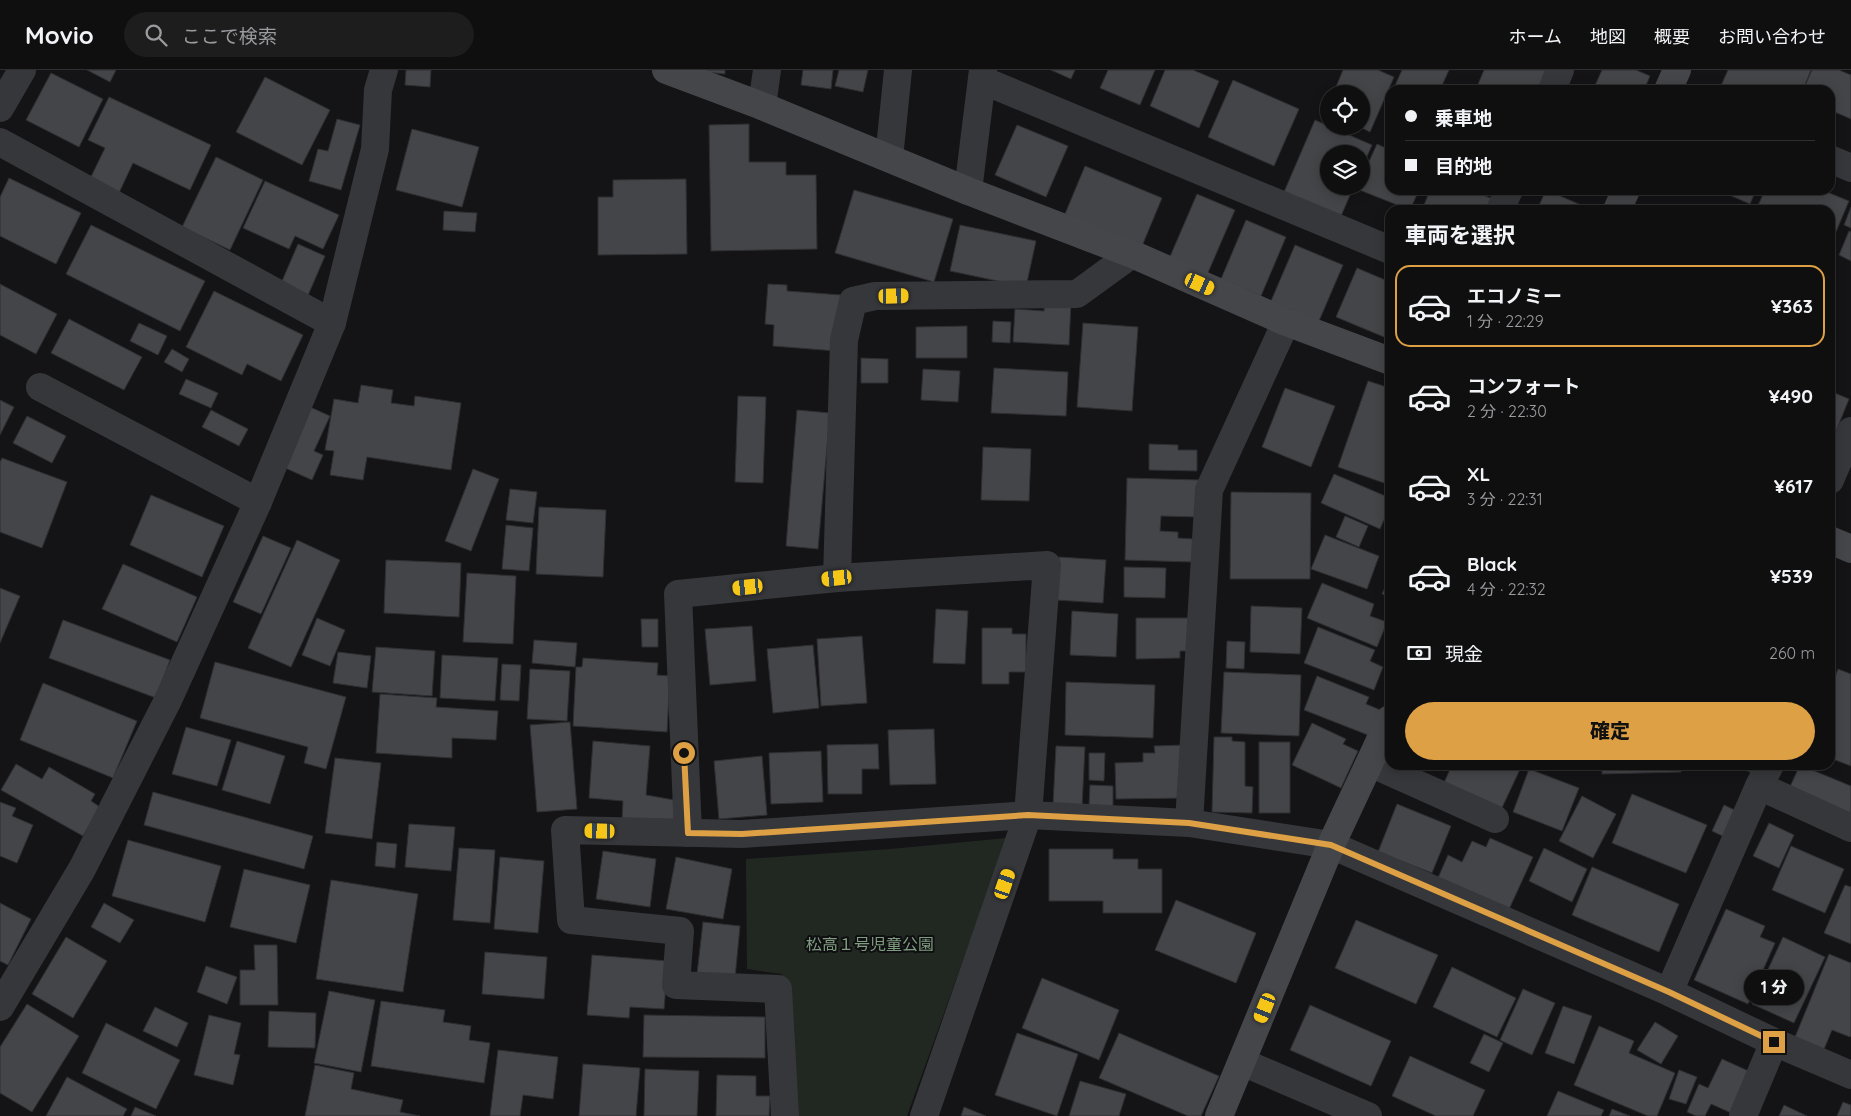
<!DOCTYPE html>
<html lang="ja">
<head>
<meta charset="utf-8">
<style>
  :root { --surface:#0f0f10; --page:#1d1d1e; --text:#f1f3f6; --muted:#9b9c9f; --line:#2f2f30; --accent:#dda045 }
  body { margin:0; font-family:Quicksand,"Noto Sans JP",sans-serif; background:var(--page); color:var(--text); height:100vh; display:flex; flex-direction:column; font-size:19px; white-space:nowrap }
  * { box-sizing:border-box; margin:0 }
  p { font-size:16px; color:var(--muted) }
  .icon { flex:none; width:28px; height:28px; fill:none; stroke:currentColor; stroke-width:2; stroke-linecap:round; stroke-linejoin:round }
  .map { position:relative; flex:1; overflow:hidden }
  .drawer { position:absolute; left:1385px; top:135px; width:450px; height:565px; display:flex; flex-direction:column; background:var(--surface); border-radius:15px; box-shadow:0 2px 12px #0003,0 0 0 1px var(--line) }
  .drawer>* { flex:none }
  .hud { position:absolute; left:1385px; top:15px; width:450px; height:110px; border-radius:15px; box-shadow:0 2px 12px #0003,0 0 0 1px var(--line); display:grid; align-content:center; height:110px; padding:0 20px; background:var(--surface) }
  .tools { position:absolute; left:1320px; top:15px; display:grid; gap:10px }
  .tools a { display:grid; place-items:center; width:50px; height:50px; border-radius:50%; background:var(--surface); box-shadow:0 2px 12px #0003,0 0 0 1px var(--line); font-size:25px }
  .end { position:absolute; width:22px; height:22px; margin:-11px; border:6px solid #dda045; background:#111; box-shadow:0 0 0 2px #111 }
  .from { border-radius:50% }
  .bubble { position:absolute; height:35px; border-radius:18px; background:var(--surface); box-shadow:0 2px 12px #0003,0 0 0 1px var(--line); font-size:16px; font-weight:800; line-height:35px; text-align:center }
  .car { position:absolute; width:15px; height:30px; margin:-15px -8px; border-radius:6px; box-shadow:0 0 4px 1px #0007; background:linear-gradient(#f5c518 24%,#345 0 40%,#f5c518 0 76%,#345 0 86%,#f5c518 0) }
  .hud b { display:flex; align-items:center; gap:18px; height:48px; font-size:19px }
  .hud b+b { border-top:1px solid var(--line) }
  .hud i { width:12px; height:12px; background:var(--text) }
  ul { padding:0; list-style:none }
  li { display:flex; align-items:center; gap:15px; height:82px; margin:0 10px 8px; padding:0 10px; border:2px solid transparent; border-radius:15px }
  li div { flex:1 }
  li b { display:block; font-size:19px }
  li em { font-style:normal; font-weight:800 }
  li.active { border-color:var(--accent) }
  li>.icon { width:45px; height:45px; stroke-width:1.5 }
  h2 { padding:0 20px; font-size:22px; line-height:60px }
  .pay { display:flex; align-items:center; gap:12px; height:55px; padding:0 20px; font-size:19px }
  .pay p { margin-inline-start:auto }
  .action { display:flex; gap:10px; margin-top:auto; padding:10px 20px }
  .action a { flex:1; height:58px; border-radius:30px; background:var(--accent); color:#111; font-size:20px; font-weight:800; line-height:58px; text-align:center }
  header { display:flex; align-items:center; gap:30px; box-sizing:border-box; height:70px; padding:0 25px; background:var(--surface); border-bottom:1px solid var(--line) }
  header strong { font-size:24px }
  nav { display:flex; gap:28px; margin-inline-start:auto; font-size:18px }
  .search { width:350px; height:45px; background:var(--page); display:flex; align-items:center; gap:12px; box-sizing:border-box; padding:0 18px; border-radius:28px; color:var(--muted); font-size:19px }
  .map>svg:first-child { display:block }
  .green { fill:#212821 }
  .building { fill:#434548; stroke:#2f2f32 }
  .lines { fill:none; stroke-linecap:round; stroke-linejoin:round }
  .street { stroke:#36373a; stroke-width:28 }
  .secondary { stroke:#44464a; stroke-width:28 }
  .route { stroke:#dda045; stroke-width:6 }
  .labels { text-anchor:middle; dominant-baseline:central; stroke-width:4; stroke-linejoin:round; paint-order:stroke }
  .park-label { font-size:16px; fill:#819d81; stroke:#0f0f11 }
</style>
</head>
<body>
<header>
<strong>Movio</strong>
<div class="search"><svg class="icon" aria-label="search" viewBox="0 0 24 24"><circle cx="10" cy="10" r="6"/><path d="M15 15l6 6"/></svg>ここで検索</div>
<nav><a>ホーム</a><a>地図</a><a>概要</a><a>お問い合わせ</a></nav>
</header>
<div class="map">
<svg width="1851" height="1046" viewBox="0 0 1851 1046">
  <rect width="100%" height="100%" fill="#141416"/>
  <path class="green" d="M1007,768L907,1046H791L782,904L747,899L746,789L890,779Z"/>
  <g class="building">
    <path d="M87,0H116L110,12Z"/>
    <path d="M406,0H431L430,17L405,15Z"/>
    <path d="M687,0H725V4Z"/>
    <path d="M803,0H833L831,19L801,15Z"/>
    <path d="M839,0H868L863,22L835,16Z"/>
    <path d="M1051,0H1075L1071,9Z"/>
    <path d="M1108,0H1155L1140,35L1100,18Z"/>
    <path d="M1165,0H1193L1219,11L1199,58L1150,36Z"/>
    <path d="M1343,0H1378L1394,7L1370,62L1358,56H1361V24H1333Z"/>
    <path d="M1402,0H1449L1440,20H1393Z"/>
    <path d="M1484,0H1553L1544,20H1477L1476,19Z"/>
    <path d="M1602,0H1636L1650,6L1644,20H1593Z"/>
    <path d="M1728,0H1811L1803,20H1719Z"/>
    <path d="M1812,0H1839L1851,5V49L1830,40V20H1803Z"/>
    <path d="M51,3L103,29L79,77L26,50Z"/>
    <path d="M265,7L330,40L302,95L236,62Z"/>
    <path d="M1233,10L1299,39L1274,96L1208,67Z"/>
    <path d="M109,27L211,75L190,120L133,93L117,127L88,113L105,78L88,70Z"/>
    <path d="M337,49L360,55L341,120L309,111L318,79L328,81Z"/>
    <path d="M1315,50L1372,75L1361,100V84H1329V116H1354L1341,146L1284,122Z"/>
    <path d="M749,54V92H786V105H816L817,179L711,181L709,55Z"/>
    <path d="M1017,55L1068,76L1046,127L995,105Z"/>
    <path d="M412,59L479,77L462,137L396,120Z"/>
    <path d="M1377,74L1390,80V120H1419L1410,140L1357,119L1358,116H1361V109Z"/>
    <path d="M216,87L263,110L230,180L182,157Z"/>
    <path d="M1085,96L1162,128L1142,176L1065,144Z"/>
    <path d="M9,108L81,143L56,194L0,166V127Z"/>
    <path d="M686,109L687,184L598,185V127H613V110Z"/>
    <path d="M265,111L339,145L323,179L295,166L289,179L243,158Z"/>
    <path d="M854,120L953,149L934,212L835,183Z"/>
    <path d="M1430,120H1471L1500,132L1496,140H1422Z"/>
    <path d="M1546,120L1593,140H1537Z"/>
    <path d="M1718,120H1756L1750,134Z"/>
    <path d="M1765,120H1822L1849,131L1830,176V140H1756Z"/>
    <path d="M1197,124L1235,140L1207,205L1169,189Z"/>
    <path d="M1851,137V158L1844,155Z"/>
    <path d="M444,141L477,143L475,162L443,160Z"/>
    <path d="M1246,150L1286,167L1261,226L1221,209Z"/>
    <path d="M91,155L205,211L180,261L66,204Z"/>
    <path d="M960,155L1036,171L1026,217L950,201Z"/>
    <path d="M1849,161L1851,162V191L1839,185Z"/>
    <path d="M298,174L325,186L306,230L279,218Z"/>
    <path d="M1295,175L1343,195L1316,258L1268,238Z"/>
    <path d="M1357,198L1390,212V254L1384,267L1336,247Z"/>
    <path d="M0,214L57,244L36,284L0,265Z"/>
    <path d="M768,214L787,215V221L841,225L836,281L773,276L774,255L765,254Z"/>
    <path d="M214,221L303,265L281,311L247,294L242,305L186,277Z"/>
    <path d="M1045,231L1071,233L1069,275L1013,272L1015,239L1044,241Z"/>
    <path d="M69,249L142,287L124,320L51,283Z"/>
    <path d="M993,251L1011,252L1010,273L992,272Z"/>
    <path d="M139,253L167,266L158,285L130,271Z"/>
    <path d="M1083,253L1138,257L1132,341L1077,337Z"/>
    <path d="M967,256V288H916V257Z"/>
    <path d="M172,279L189,289L182,302L164,292Z"/>
    <path d="M861,288L888,289V313H861Z"/>
    <path d="M994,298L1068,302L1066,346L991,343Z"/>
    <path d="M923,299L960,301L958,332L921,330Z"/>
    <path d="M186,309L218,323L211,338L179,324Z"/>
    <path d="M1368,311L1390,318L1386,329L1390,331V415L1338,397Z"/>
    <path d="M361,315L393,320L391,333L414,336L415,326L461,333L451,400L367,387L363,410L330,405L334,381L325,380L334,329L358,333Z"/>
    <path d="M1285,318L1335,336L1311,397L1262,377Z"/>
    <path d="M1830,321L1849,329L1830,376Z"/>
    <path d="M738,326L766,327L763,413L735,412Z"/>
    <path d="M0,330L14,337L0,365Z"/>
    <path d="M310,337L330,346L314,381L323,385L312,410L283,397Z"/>
    <path d="M211,340L248,359L239,376L202,357Z"/>
    <path d="M797,340L830,343L818,479L786,476Z"/>
    <path d="M27,346L66,366L52,393L13,373Z"/>
    <path d="M1149,374L1178,375V380H1197V401L1149,400Z"/>
    <path d="M983,377L1031,379L1029,431L981,430Z"/>
    <path d="M2,388L67,412L42,478L0,462V392Z"/>
    <path d="M473,399L499,409L471,481L445,471Z"/>
    <path d="M1334,404L1390,428V436L1380,459L1321,433Z"/>
    <path d="M1127,408L1199,410L1198,447L1161,446L1160,461L1178,462V468L1193,469L1192,492L1125,490Z"/>
    <path d="M510,419L537,422L533,453L506,450Z"/>
    <path d="M1231,422L1311,423L1310,509H1230Z"/>
    <path d="M151,425L224,456L202,507L130,475Z"/>
    <path d="M539,437L606,440L603,507L536,504Z"/>
    <path d="M1345,446L1368,456L1359,477L1336,467Z"/>
    <path d="M1390,451V466L1385,464Z"/>
    <path d="M506,455L533,458L529,501L502,499Z"/>
    <path d="M1325,465L1379,486L1367,519L1311,499Z"/>
    <path d="M263,466L291,478L261,544L233,532Z"/>
    <path d="M297,470L340,490L291,597L248,578Z"/>
    <path d="M1059,487L1106,490L1103,533L1056,530Z"/>
    <path d="M386,490L461,493L459,547L384,543Z"/>
    <path d="M123,494L197,527L177,572L102,539Z"/>
    <path d="M1124,497L1166,498L1165,528L1124,527Z"/>
    <path d="M467,503L516,506L513,574L463,572Z"/>
    <path d="M1390,507V527L1382,524Z"/>
    <path d="M1322,513L1374,534L1370,546L1387,552L1377,577L1307,548Z"/>
    <path d="M0,518L20,526L0,573Z"/>
    <path d="M1251,536L1302,538L1300,584L1250,582Z"/>
    <path d="M936,539L968,541L965,594L933,593Z"/>
    <path d="M1072,541L1118,544L1116,587L1070,585Z"/>
    <path d="M317,548L345,560L330,596L302,585Z"/>
    <path d="M1136,548H1188V581H1180V588L1136,589Z"/>
    <path d="M641,549H658V577H642Z"/>
    <path d="M63,550L170,590L156,628L49,588Z"/>
    <path d="M752,556L756,611L710,615L705,559Z"/>
    <path d="M1318,557L1375,580L1370,591L1383,597L1374,620L1304,593Z"/>
    <path d="M982,558H1012V564H1026V602H1009V614H982Z"/>
    <path d="M862,566L867,633L821,636L817,569Z"/>
    <path d="M534,570L577,573L575,597L532,593Z"/>
    <path d="M1227,571L1245,572L1244,599L1226,598Z"/>
    <path d="M813,575L819,638L773,643L767,579Z"/>
    <path d="M376,577L435,581L432,626L372,622Z"/>
    <path d="M338,582L371,586L367,618L333,613Z"/>
    <path d="M442,585L498,588L495,631L440,628Z"/>
    <path d="M583,588L658,593L657,605L670,606L667,662L573,656L576,597H582Z"/>
    <path d="M215,592L346,627L326,699L304,693L308,677L200,648Z"/>
    <path d="M502,594L521,595L519,631L500,630Z"/>
    <path d="M530,599L570,601L567,651L527,649Z"/>
    <path d="M1838,599L1851,604V696L1830,688V620Z"/>
    <path d="M1224,602L1301,605L1299,666L1221,663Z"/>
    <path d="M1317,606L1369,627L1366,634L1383,641L1373,667L1304,640Z"/>
    <path d="M1066,612L1155,615L1153,668L1065,665Z"/>
    <path d="M43,613L137,651L113,708L20,670Z"/>
    <path d="M380,624L437,628L436,637L498,641L496,670L452,668V688L376,683Z"/>
    <path d="M570,652L577,739L537,742L530,655Z"/>
    <path d="M1312,653L1346,669L1343,674L1358,681L1341,718L1292,695Z"/>
    <path d="M186,657L231,670L217,716L172,704Z"/>
    <path d="M934,659L936,714L890,715L888,660Z"/>
    <path d="M1214,667H1232V671L1245,672V716L1253,717L1252,743L1212,742Z"/>
    <path d="M237,671L285,686L270,734L222,720Z"/>
    <path d="M593,671L650,676L646,725L680,731L679,756L622,751L623,731L589,728Z"/>
    <rect x="1259" y="672" width="31" height="71"/>
    <path d="M878,674L879,699H862V724H828L827,675Z"/>
    <path d="M1185,675L1186,728L1116,729L1115,693L1143,692V683H1155L1154,676Z"/>
    <path d="M1056,676L1085,677L1082,737L1053,735Z"/>
    <path d="M821,681L823,732L771,734L769,683Z"/>
    <path d="M1089,683H1105L1104,711L1089,710Z"/>
    <path d="M762,686L767,745L719,749L714,691Z"/>
    <path d="M335,688L381,693L372,769L325,763Z"/>
    <path d="M16,694L42,709L49,697L95,724L91,731L100,737L83,766L1,720Z"/>
    <path d="M1452,695H1522L1500,742L1443,715Z"/>
    <path d="M1602,695H1681V702L1602,704Z"/>
    <path d="M1741,695H1766L1760,707L1740,697Z"/>
    <path d="M1800,695L1851,716V749L1788,721Z"/>
    <path d="M1529,699L1579,718L1562,761L1513,742Z"/>
    <path d="M1090,715L1113,716V737L1089,736Z"/>
    <path d="M153,722L313,766L304,799L144,755Z"/>
    <path d="M1632,724L1707,755L1686,803L1612,773Z"/>
    <path d="M1582,726L1616,744L1593,788L1559,771Z"/>
    <path d="M0,732L16,738L12,746L33,755L17,793L0,786Z"/>
    <path d="M1397,734L1451,756L1432,803L1378,782Z"/>
    <path d="M1724,735L1743,744L1731,770L1712,761Z"/>
    <path d="M1769,753L1794,765L1779,798L1753,786Z"/>
    <path d="M409,754L455,757L451,801L405,797Z"/>
    <path d="M1490,768L1533,787L1505,848L1434,817L1448,785L1462,792L1472,771L1486,777Z"/>
    <path d="M128,770L221,796L205,852L112,826Z"/>
    <path d="M377,772L397,774L395,798L375,796Z"/>
    <path d="M1791,776L1844,799L1825,843L1772,820Z"/>
    <path d="M459,778L495,780L490,853L453,850Z"/>
    <path d="M1544,778L1587,799L1572,832L1529,811Z"/>
    <path d="M1049,779H1113V789H1138V799H1162V843H1103V831H1049Z"/>
    <path d="M603,781L656,789L650,837L596,829Z"/>
    <path d="M500,787L544,791L538,863L494,859Z"/>
    <path d="M676,787L732,799L723,849L666,839Z"/>
    <path d="M1592,797L1679,834L1659,882L1572,845Z"/>
    <path d="M244,799L310,815L296,873L230,857Z"/>
    <path d="M331,810L418,824L403,922L316,909Z"/>
    <path d="M1845,815L1851,817V874L1824,863Z"/>
    <path d="M1176,830L1256,863L1236,913L1155,880Z"/>
    <path d="M0,833L31,849L8,895L0,891Z"/>
    <path d="M104,833L134,850L120,873L91,857Z"/>
    <path d="M1726,839L1765,856L1760,867L1775,873L1748,934L1694,910Z"/>
    <path d="M1356,850L1438,885L1416,934L1335,898Z"/>
    <path d="M703,852L740,856L735,908L697,904Z"/>
    <path d="M66,867L107,891L73,948L32,924Z"/>
    <path d="M1783,867L1825,887L1794,953L1752,934Z"/>
    <path d="M254,875H277L278,935H240V900H255Z"/>
    <path d="M485,882L547,887L544,929L482,924Z"/>
    <path d="M1829,884L1851,893V966L1850,967L1832,960L1822,984L1793,972Z"/>
    <path d="M592,885L668,891L664,939L630,937L629,948L587,945Z"/>
    <path d="M206,896L237,907L227,934L197,922Z"/>
    <path d="M1452,897L1516,928L1497,967L1433,937Z"/>
    <path d="M1042,908L1119,940L1099,990L1022,958Z"/>
    <path d="M1523,919L1555,933L1532,985L1500,970Z"/>
    <path d="M329,921L375,930L361,1002L314,993Z"/>
    <path d="M381,931L445,940L443,952L471,956L469,970L490,973L484,1013L371,996Z"/>
    <path d="M27,934L79,966L32,1042L0,1023V977Z"/>
    <path d="M1310,935L1391,971L1371,1016L1290,980Z"/>
    <path d="M1563,936L1592,946L1574,994L1545,983Z"/>
    <path d="M155,937L188,953L177,977L143,961Z"/>
    <path d="M269,941L316,943L315,978L268,977Z"/>
    <path d="M209,945L241,953L234,984L240,985L233,1015L194,1005Z"/>
    <path d="M644,945L765,947V988L643,987Z"/>
    <path d="M1655,952L1678,966L1661,994L1637,980Z"/>
    <path d="M106,953L180,990L156,1039L82,1003Z"/>
    <path d="M1599,956L1634,971L1629,983L1675,1003L1657,1046H1648L1574,1015Z"/>
    <path d="M1017,963L1078,984L1057,1046L995,1025Z"/>
    <path d="M1119,963L1219,1006L1201,1046H1188L1099,1008Z"/>
    <path d="M1484,964L1503,973L1489,1002L1470,993Z"/>
    <path d="M498,980L558,987L553,1029L523,1025L520,1046H490Z"/>
    <path d="M1410,986L1485,1020L1473,1046H1436L1392,1026Z"/>
    <path d="M1722,989L1755,1004L1736,1045L1711,1034L1705,1046H1696L1687,1042L1699,1014L1708,1018Z"/>
    <path d="M583,994L640,998L636,1046H579Z"/>
    <path d="M315,995L354,1003L351,1019L403,1030L400,1042L420,1046H305Z"/>
    <path d="M645,999L699,1001L697,1046H644Z"/>
    <path d="M1679,1000L1697,1007L1686,1034L1669,1029Z"/>
    <path d="M717,1005L756,1006V1026H770L769,1046H716Z"/>
    <path d="M67,1007L127,1039L123,1046H46Z"/>
    <path d="M1080,1011L1126,1024L1119,1046H1069Z"/>
    <path d="M1558,1021L1604,1040L1601,1046H1547Z"/>
    <path d="M1843,1032L1851,1035V1046H1837Z"/>
    <path d="M1784,1035L1807,1046H1779Z"/>
    <path d="M135,1037L156,1046H131Z"/>
    <path d="M964,1037L986,1046H961Z"/>
    <path d="M1612,1039L1630,1046H1609Z"/>
  </g>
  <g class="lines">
    <g class="street">
      <path d="M982,10L1390,180"/>
      <path d="M1552,20L1560,0"/>
      <path d="M762,36L767,0"/>
      <path d="M0,38L22,0"/>
      <path d="M0,72L332,253"/>
      <path d="M889,88L898,0"/>
      <path d="M1830,89L1851,98"/>
      <path d="M968,121L983,0"/>
      <path d="M1500,140L1509,120"/>
      <path d="M40,317L258,432"/>
      <path d="M1830,410L1851,361"/>
      <path d="M837,508L844,270L853,231L875,226L1077,224L1132,184"/>
      <path d="M1370,693L1495,749"/>
      <path d="M1759,716L1851,758"/>
      <path d="M1189,753L1209,420L1286,252"/>
      <path d="M688,763L678,524L837,508L1047,495L1028,745L924,1046"/>
      <path d="M1669,922L1759,716L1770,695"/>
      <path d="M0,937L82,799L168,630L258,432L332,253L375,79L378,20L384,0"/>
      <path d="M1242,992L1368,1046"/>
      <path d="M785,1046L778,919L676,915L680,861L571,850L565,760L742,764L1028,745L1189,753L1331,775L1669,922L1774,972L1851,1005"/>
      <path d="M1743,1046L1774,972"/>
    </g>
    <g class="secondary">
      <path d="M666,0L762,36L968,121L1132,184L1286,252L1390,291"/>
      <path d="M1668,20L1677,0"/>
      <path d="M1617,140L1626,120"/>
      <path d="M1830,470L1851,479"/>
      <path d="M1219,1046L1331,775L1390,649"/>
    </g>
  </g>
  <g class="lines">
    <path class="route" d="M684,683L688,763L742,764L1028,745L1189,753L1331,775L1669,922L1774,972"/>
  </g>
  <g class="labels">
    <g class="park-label">
      <text x="870" y="874">松高１号児童公園</text>
    </g>
  </g>
</svg>
<div class="tools">
<a><svg class="icon" aria-label="locate" viewBox="0 0 24 24"><circle cx="12" cy="12" r="6"/><path d="M12 2v4M12 18v4M2 12h4M18 12h4"/></svg></a>
<a><svg class="icon" aria-label="layers" viewBox="0 0 24 24"><path d="M12 4l9 5-9 5-9-5zM3 14l9 5 9-5"/></svg></a>
</div>
<i class="end from" style="left:684px;top:683px"></i>
<i class="end" style="left:1774px;top:972px"></i>
<div class="bubble" style="left:1744px;top:900px;width:60px">1 分</div>
<i class="car" style="left:1200px;top:214px;rotate:114deg"></i>
<i class="car" style="left:894px;top:226px;rotate:89deg"></i>
<i class="car" style="left:837px;top:508px;rotate:264deg"></i>
<i class="car" style="left:748px;top:517px;rotate:264deg"></i>
<i class="car" style="left:600px;top:761px;rotate:271deg"></i>
<i class="car" style="left:1005px;top:814px;rotate:19deg"></i>
<i class="car" style="left:1265px;top:938px;rotate:202deg"></i>
<div class="hud">
<b><i class="from"></i>乗車地</b>
<b><i></i>目的地</b>
</div>
<section class="drawer">
<h2>車両を選択</h2>
<ul>
<li class="active"><svg class="icon" aria-label="car" viewBox="0 0 24 24"><path d="M5 17H2v-5l4-1 3-4h7l3 4 3 1v5h-3M9 17h6M6 11h13"/><circle cx="7" cy="17" r="2"/><circle cx="17" cy="17" r="2"/></svg><div><b>エコノミー</b><p>1 分 · 22:29</p></div><em>¥363</em></li>
<li><svg class="icon" aria-label="car" viewBox="0 0 24 24"><path d="M5 17H2v-5l4-1 3-4h7l3 4 3 1v5h-3M9 17h6M6 11h13"/><circle cx="7" cy="17" r="2"/><circle cx="17" cy="17" r="2"/></svg><div><b>コンフォート</b><p>2 分 · 22:30</p></div><em>¥490</em></li>
<li><svg class="icon" aria-label="car" viewBox="0 0 24 24"><path d="M5 17H2v-5l4-1 3-4h7l3 4 3 1v5h-3M9 17h6M6 11h13"/><circle cx="7" cy="17" r="2"/><circle cx="17" cy="17" r="2"/></svg><div><b>XL</b><p>3 分 · 22:31</p></div><em>¥617</em></li>
<li><svg class="icon" aria-label="car" viewBox="0 0 24 24"><path d="M5 17H2v-5l4-1 3-4h7l3 4 3 1v5h-3M9 17h6M6 11h13"/><circle cx="7" cy="17" r="2"/><circle cx="17" cy="17" r="2"/></svg><div><b>Black</b><p>4 分 · 22:32</p></div><em>¥539</em></li>
</ul>
<div class="pay"><svg class="icon" aria-label="cash" viewBox="0 0 24 24"><path d="M3 7h18v10H3z"/><circle cx="12" cy="12" r="2"/></svg>現金<p>260 m</p></div>
<div class="action"><a>確定</a></div>
</section>
</div>
</body>
</html>
